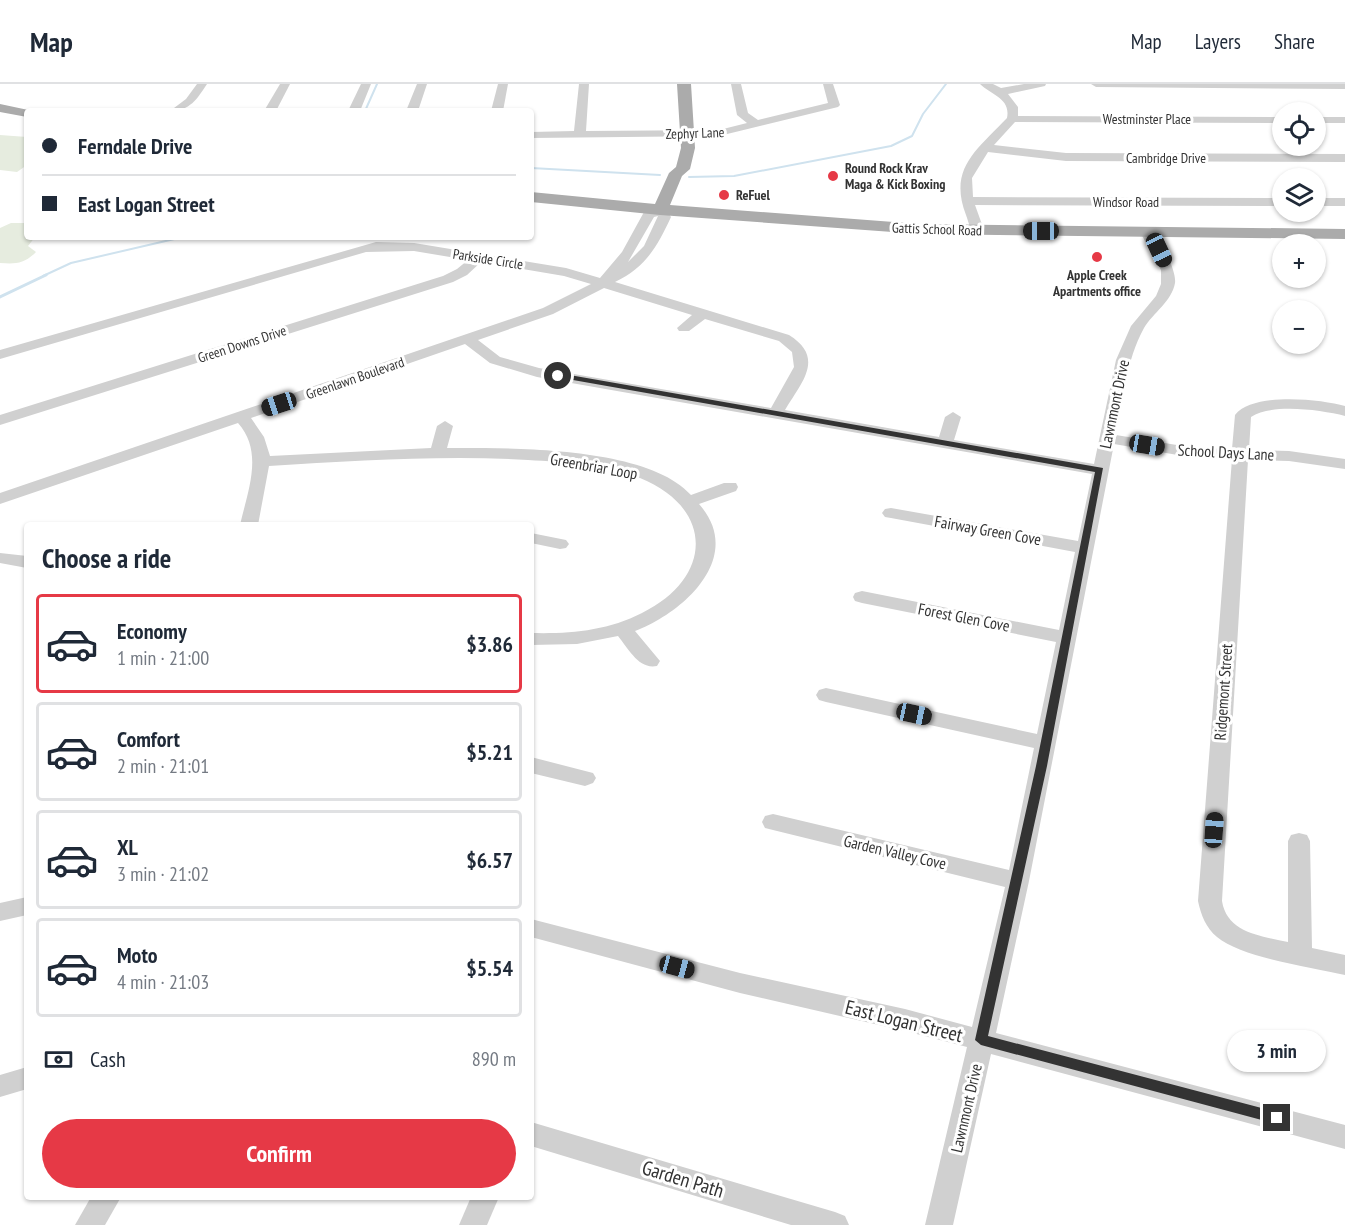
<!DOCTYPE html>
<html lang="en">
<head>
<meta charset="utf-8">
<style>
  :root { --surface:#fff; --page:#f6f6f7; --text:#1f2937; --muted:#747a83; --line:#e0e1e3; --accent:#e63946 }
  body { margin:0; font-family:"PT Sans Narrow",sans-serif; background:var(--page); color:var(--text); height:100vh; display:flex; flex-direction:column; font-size:22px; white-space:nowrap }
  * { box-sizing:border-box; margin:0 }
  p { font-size:20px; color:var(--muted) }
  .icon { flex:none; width:33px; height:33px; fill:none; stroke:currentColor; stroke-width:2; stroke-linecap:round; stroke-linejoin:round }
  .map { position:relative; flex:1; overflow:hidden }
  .panel { position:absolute; left:24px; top:438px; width:510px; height:678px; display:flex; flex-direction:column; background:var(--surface); border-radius:6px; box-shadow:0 2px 4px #0004 }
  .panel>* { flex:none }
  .top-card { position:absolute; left:24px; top:24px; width:510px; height:132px; border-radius:6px; box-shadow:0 2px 4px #0004; display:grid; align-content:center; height:132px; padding:0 18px; background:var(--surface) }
  .buttons { position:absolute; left:1272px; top:18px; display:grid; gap:12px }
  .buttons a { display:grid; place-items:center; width:54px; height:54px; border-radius:50%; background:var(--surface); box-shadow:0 2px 4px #0004; font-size:30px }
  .end { position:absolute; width:27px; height:27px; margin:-14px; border:8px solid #333; background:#fff; box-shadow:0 0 0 3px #fff }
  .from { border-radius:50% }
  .bubble { position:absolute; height:42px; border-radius:21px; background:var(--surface); box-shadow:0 2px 4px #0004; font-size:20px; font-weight:700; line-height:42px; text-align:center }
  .car { position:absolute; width:18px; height:36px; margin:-18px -9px; border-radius:8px; box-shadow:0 0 4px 2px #0007; background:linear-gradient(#222 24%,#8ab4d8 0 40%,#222 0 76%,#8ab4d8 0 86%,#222 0) }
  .top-card b { display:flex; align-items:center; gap:21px; height:57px; font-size:22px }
  .top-card b+b { border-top:2px solid var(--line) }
  .top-card i { width:15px; height:15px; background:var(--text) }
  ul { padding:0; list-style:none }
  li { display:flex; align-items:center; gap:18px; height:99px; margin:0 12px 9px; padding:0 6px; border:3px solid var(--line); border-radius:6px }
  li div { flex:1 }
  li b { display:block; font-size:22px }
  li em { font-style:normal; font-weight:700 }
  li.active { border-color:var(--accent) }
  li>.icon { width:54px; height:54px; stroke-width:1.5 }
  h2 { padding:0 18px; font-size:27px; line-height:72px }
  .pay { display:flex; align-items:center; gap:15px; height:66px; padding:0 18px; font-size:22px }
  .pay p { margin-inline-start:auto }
  .action { display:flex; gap:12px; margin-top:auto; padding:12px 18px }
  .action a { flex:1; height:69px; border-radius:36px; background:var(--accent); color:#fff; font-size:24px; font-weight:700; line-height:69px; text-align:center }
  header { display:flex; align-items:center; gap:36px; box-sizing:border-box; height:84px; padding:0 30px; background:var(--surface); border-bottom:2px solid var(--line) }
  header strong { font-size:28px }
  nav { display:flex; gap:33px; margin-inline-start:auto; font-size:21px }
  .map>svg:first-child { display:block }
  .green { fill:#e6ecdf }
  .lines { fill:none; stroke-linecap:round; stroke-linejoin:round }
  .stream-far1 { stroke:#cfe2ee; stroke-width:2 }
  .stream { stroke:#cfe2ee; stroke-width:3 }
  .minor { fill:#d0d0d0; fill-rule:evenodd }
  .major { fill:#ababab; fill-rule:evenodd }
  .route { fill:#333 }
  .poi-dot { fill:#e63946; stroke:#fff; stroke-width:2 }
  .labels { text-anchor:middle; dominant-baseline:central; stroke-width:6; stroke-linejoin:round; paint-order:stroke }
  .far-street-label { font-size:14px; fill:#333; stroke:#fff }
  .far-poi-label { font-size:14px; font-weight:bold; fill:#333; stroke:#fff; text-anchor:start }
  .street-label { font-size:16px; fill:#333; stroke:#fff }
  .near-street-label { font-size:20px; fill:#333; stroke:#fff }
</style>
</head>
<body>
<header>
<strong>Map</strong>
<nav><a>Map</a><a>Layers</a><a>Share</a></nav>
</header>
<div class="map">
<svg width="1345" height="1141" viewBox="0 0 1345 1141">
  <rect width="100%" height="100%" fill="#fff"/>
  <g class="green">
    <path d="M0,51L27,53V81L17,88L0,86Z"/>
    <path d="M11,139H27V153H35L28,162L36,168C24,180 16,180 0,179V144Z"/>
  </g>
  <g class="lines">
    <g class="stream-far1">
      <path d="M365,27L377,0"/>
      <path d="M531,84L660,91"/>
      <path d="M689,93L734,92L891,62L912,52L923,30L946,0"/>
      <path d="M43,192L71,179L183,153"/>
    </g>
    <path class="stream" d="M0,213L46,191"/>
    <g class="minor">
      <path d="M197,0H207C197,15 190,27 170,27L186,15Z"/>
      <path d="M280,0H290L276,27H264Z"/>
      <path d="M361,0H371L360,27H348Z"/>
      <path d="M417,0H427L418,27H406Z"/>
      <path d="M498,0H508L503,27H491Z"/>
      <path d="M579,0H589L586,47L719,46L747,39L737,31L731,0H741L748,29L758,36L828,19L823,0H833L840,21L838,23L719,52L531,54V48L574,47Z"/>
      <path d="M980,0H993L1001,4L1024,0H1046L1045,2L1008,10L1018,23V32L1282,33V39L1015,38L994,61L1066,69L1345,70V78L1066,77L988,68L972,94L973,113L1282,114V122L975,121L984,146L978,150C970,148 969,139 966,131C948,84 977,66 1007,34C1011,14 991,11 980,0Z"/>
      <path d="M1091,0H1345V5L1096,3Z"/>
      <rect x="1316" y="33" width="29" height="6"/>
      <rect x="1316" y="114" width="29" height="8"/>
      <path d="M660,122L664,123L671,133C657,163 646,183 615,198L789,251C826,274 801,299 785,326L939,353L945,333L953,328L961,333L954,356L1094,380L1116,276L1131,242L1156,212L1161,200V186L1140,148L1147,144C1158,147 1177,187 1175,199C1172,217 1153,229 1144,244C1126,277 1123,315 1116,351L1195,364L1232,365L1235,331C1253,308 1320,315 1345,322V332C1321,326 1272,319 1251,333L1249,366L1289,367L1345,375V385L1289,377L1248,376L1222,817C1227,849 1261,852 1288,858V757L1291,751L1299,749L1307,751L1310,757L1312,864L1345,871V891C1312,883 1242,874 1217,853C1206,844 1201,831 1198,817L1232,375L1195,374L1114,360L1029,797L996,949L1345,1041V1065L991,970L953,1141H925L967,963L905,947L740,909L531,853V835L740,889L905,925L972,943L1005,803L773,746L765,744L762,738L765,732L773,730L1009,786L1034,664L826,618L819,616L816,611L819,606L826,604L1037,650L1056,558L862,519L855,517L853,513L855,509L862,507L1059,546L1075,468L891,434L885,433L882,429L885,425L891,424L1078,457L1092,390L537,293L490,279L465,260L251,334L264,353L270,372L431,364L437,342L445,337L453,342L447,364C510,364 647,362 691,411L724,399H736L738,403L736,407L699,420C746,473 683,529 635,547L660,577L657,582C639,586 628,564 618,552L577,560L531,561V549C569,550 607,547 642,529C712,495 716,425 640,394C605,380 565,378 528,376C442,371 356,377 269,382L258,441H240C248,406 264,368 238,339L0,420V409L543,224L591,200L564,192L481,178L467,191L453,198L0,341V331L443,192L457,185L468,176L414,167L366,168L0,275V266L376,158L414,159L566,184L600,194L622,168L644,128ZM658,132L644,162L628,178L654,133ZM604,204L692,231L677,244L679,247H689L705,235L779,257L792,268L794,283L771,324L539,284L500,273L478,256L553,230Z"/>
      <path d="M531,449L566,456L569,460L566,464L560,465L531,459Z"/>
      <path d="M0,469L27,472V484L0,479Z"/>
      <path d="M531,673L593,689L596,694L593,699L585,702L531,689Z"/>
      <path d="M27,813V831L0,837V819Z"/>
      <path d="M27,983V1005L0,1013V991Z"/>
      <path d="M531,1038L835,1128L845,1132L849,1141H791L531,1062Z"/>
      <path d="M91,1113H121L105,1141H75Z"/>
      <path d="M471,1113H499L487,1141H459Z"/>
    </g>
    <g class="major">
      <path d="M677,0H691L695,64L690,85L682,92L670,121L920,140L1345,145V155L920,150L660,131L531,118V108L655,120L669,89L676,83L681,64Z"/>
      <path d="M0,20L33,27H27V33L0,28Z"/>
    </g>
  </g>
  <path class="route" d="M558,289L1103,384L1047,682L988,952L1277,1028L1282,1030L1283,1034L1282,1039L1277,1040L981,961L975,956L1036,682L1095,388L556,293V290Z"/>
  <g class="poi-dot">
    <circle cx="833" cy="92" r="6"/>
    <circle cx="724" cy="111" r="6"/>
    <circle cx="1097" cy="173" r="6"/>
  </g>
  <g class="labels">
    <g class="far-street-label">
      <text x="1147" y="35">Westminster Place</text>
      <text transform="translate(695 49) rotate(-2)">Zephyr Lane</text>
      <text x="1166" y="74">Cambridge Drive</text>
      <text x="1126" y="118">Windsor Road</text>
      <text transform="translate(937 145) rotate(2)">Gattis School Road</text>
      <text transform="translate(488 175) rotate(9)">Parkside Circle</text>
      <text transform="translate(242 260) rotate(-18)">Green Downs Drive</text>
      <text transform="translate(355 294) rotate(-19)">Greenlawn Boulevard</text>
    </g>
    <g class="far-poi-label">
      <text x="845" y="84">Round Rock Krav<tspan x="845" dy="16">Maga &amp; Kick Boxing</tspan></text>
      <text x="736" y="111">ReFuel</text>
      <text x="1097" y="191" text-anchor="middle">Apple Creek<tspan x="1097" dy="16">Apartments office</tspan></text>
    </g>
    <g class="street-label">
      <text transform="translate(1114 320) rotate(-78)">Lawnmont Drive</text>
      <text transform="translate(1226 368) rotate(3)">School Days Lane</text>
      <text transform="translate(594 382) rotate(10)">Greenbriar Loop</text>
      <text transform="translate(988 446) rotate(10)">Fairway Green Cove</text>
      <text transform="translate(964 533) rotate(11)">Forest Glen Cove</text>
      <text transform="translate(1223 608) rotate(-86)">Ridgemont Street</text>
      <text transform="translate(895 768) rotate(13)">Garden Valley Cove</text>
      <text transform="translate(966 1024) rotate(-77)">Lawnmont Drive</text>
    </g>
    <g class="near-street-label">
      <text transform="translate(904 937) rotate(14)">East Logan Street</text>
      <text transform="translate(683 1095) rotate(17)">Garden Path</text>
    </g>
  </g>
</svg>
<div class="buttons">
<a><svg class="icon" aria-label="locate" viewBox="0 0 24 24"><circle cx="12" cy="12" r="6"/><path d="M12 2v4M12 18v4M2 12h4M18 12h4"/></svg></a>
<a><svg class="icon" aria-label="layers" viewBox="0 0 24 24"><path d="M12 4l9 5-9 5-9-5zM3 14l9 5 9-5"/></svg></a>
<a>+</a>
<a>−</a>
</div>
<i class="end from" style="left:558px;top:292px"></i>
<i class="end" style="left:1277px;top:1034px"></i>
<div class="bubble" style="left:1227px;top:946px;width:99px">3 min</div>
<i class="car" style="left:1041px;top:147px;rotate:270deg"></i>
<i class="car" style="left:1159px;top:166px;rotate:155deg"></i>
<i class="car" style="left:279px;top:320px;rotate:252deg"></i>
<i class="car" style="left:1147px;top:361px;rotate:100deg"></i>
<i class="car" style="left:914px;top:630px;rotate:102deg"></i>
<i class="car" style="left:1214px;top:746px;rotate:4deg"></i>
<i class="car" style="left:677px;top:883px;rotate:105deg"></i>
<div class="top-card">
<b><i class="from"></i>Ferndale Drive</b>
<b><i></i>East Logan Street</b>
</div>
<section class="panel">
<h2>Choose a ride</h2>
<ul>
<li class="active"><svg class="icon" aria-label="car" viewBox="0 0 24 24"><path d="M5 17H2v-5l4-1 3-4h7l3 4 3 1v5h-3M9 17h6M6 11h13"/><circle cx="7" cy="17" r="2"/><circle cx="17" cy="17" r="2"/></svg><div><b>Economy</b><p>1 min · 21:00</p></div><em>$3.86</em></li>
<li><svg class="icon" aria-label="car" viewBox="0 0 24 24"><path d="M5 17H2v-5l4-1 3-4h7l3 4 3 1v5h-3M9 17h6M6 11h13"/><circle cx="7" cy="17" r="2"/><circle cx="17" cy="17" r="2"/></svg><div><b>Comfort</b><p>2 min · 21:01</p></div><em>$5.21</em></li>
<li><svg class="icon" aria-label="car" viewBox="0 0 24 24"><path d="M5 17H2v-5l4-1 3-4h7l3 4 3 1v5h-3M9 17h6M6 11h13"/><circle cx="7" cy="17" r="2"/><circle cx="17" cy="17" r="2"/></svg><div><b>XL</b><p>3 min · 21:02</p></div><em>$6.57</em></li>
<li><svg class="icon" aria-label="car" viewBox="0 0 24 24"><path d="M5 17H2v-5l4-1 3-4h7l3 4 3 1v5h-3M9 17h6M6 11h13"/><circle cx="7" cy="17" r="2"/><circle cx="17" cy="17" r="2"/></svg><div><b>Moto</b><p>4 min · 21:03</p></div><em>$5.54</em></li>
</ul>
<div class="pay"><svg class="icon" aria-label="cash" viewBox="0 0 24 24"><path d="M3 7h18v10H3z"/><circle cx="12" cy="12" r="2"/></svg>Cash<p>890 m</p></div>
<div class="action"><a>Confirm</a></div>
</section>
</div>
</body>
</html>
